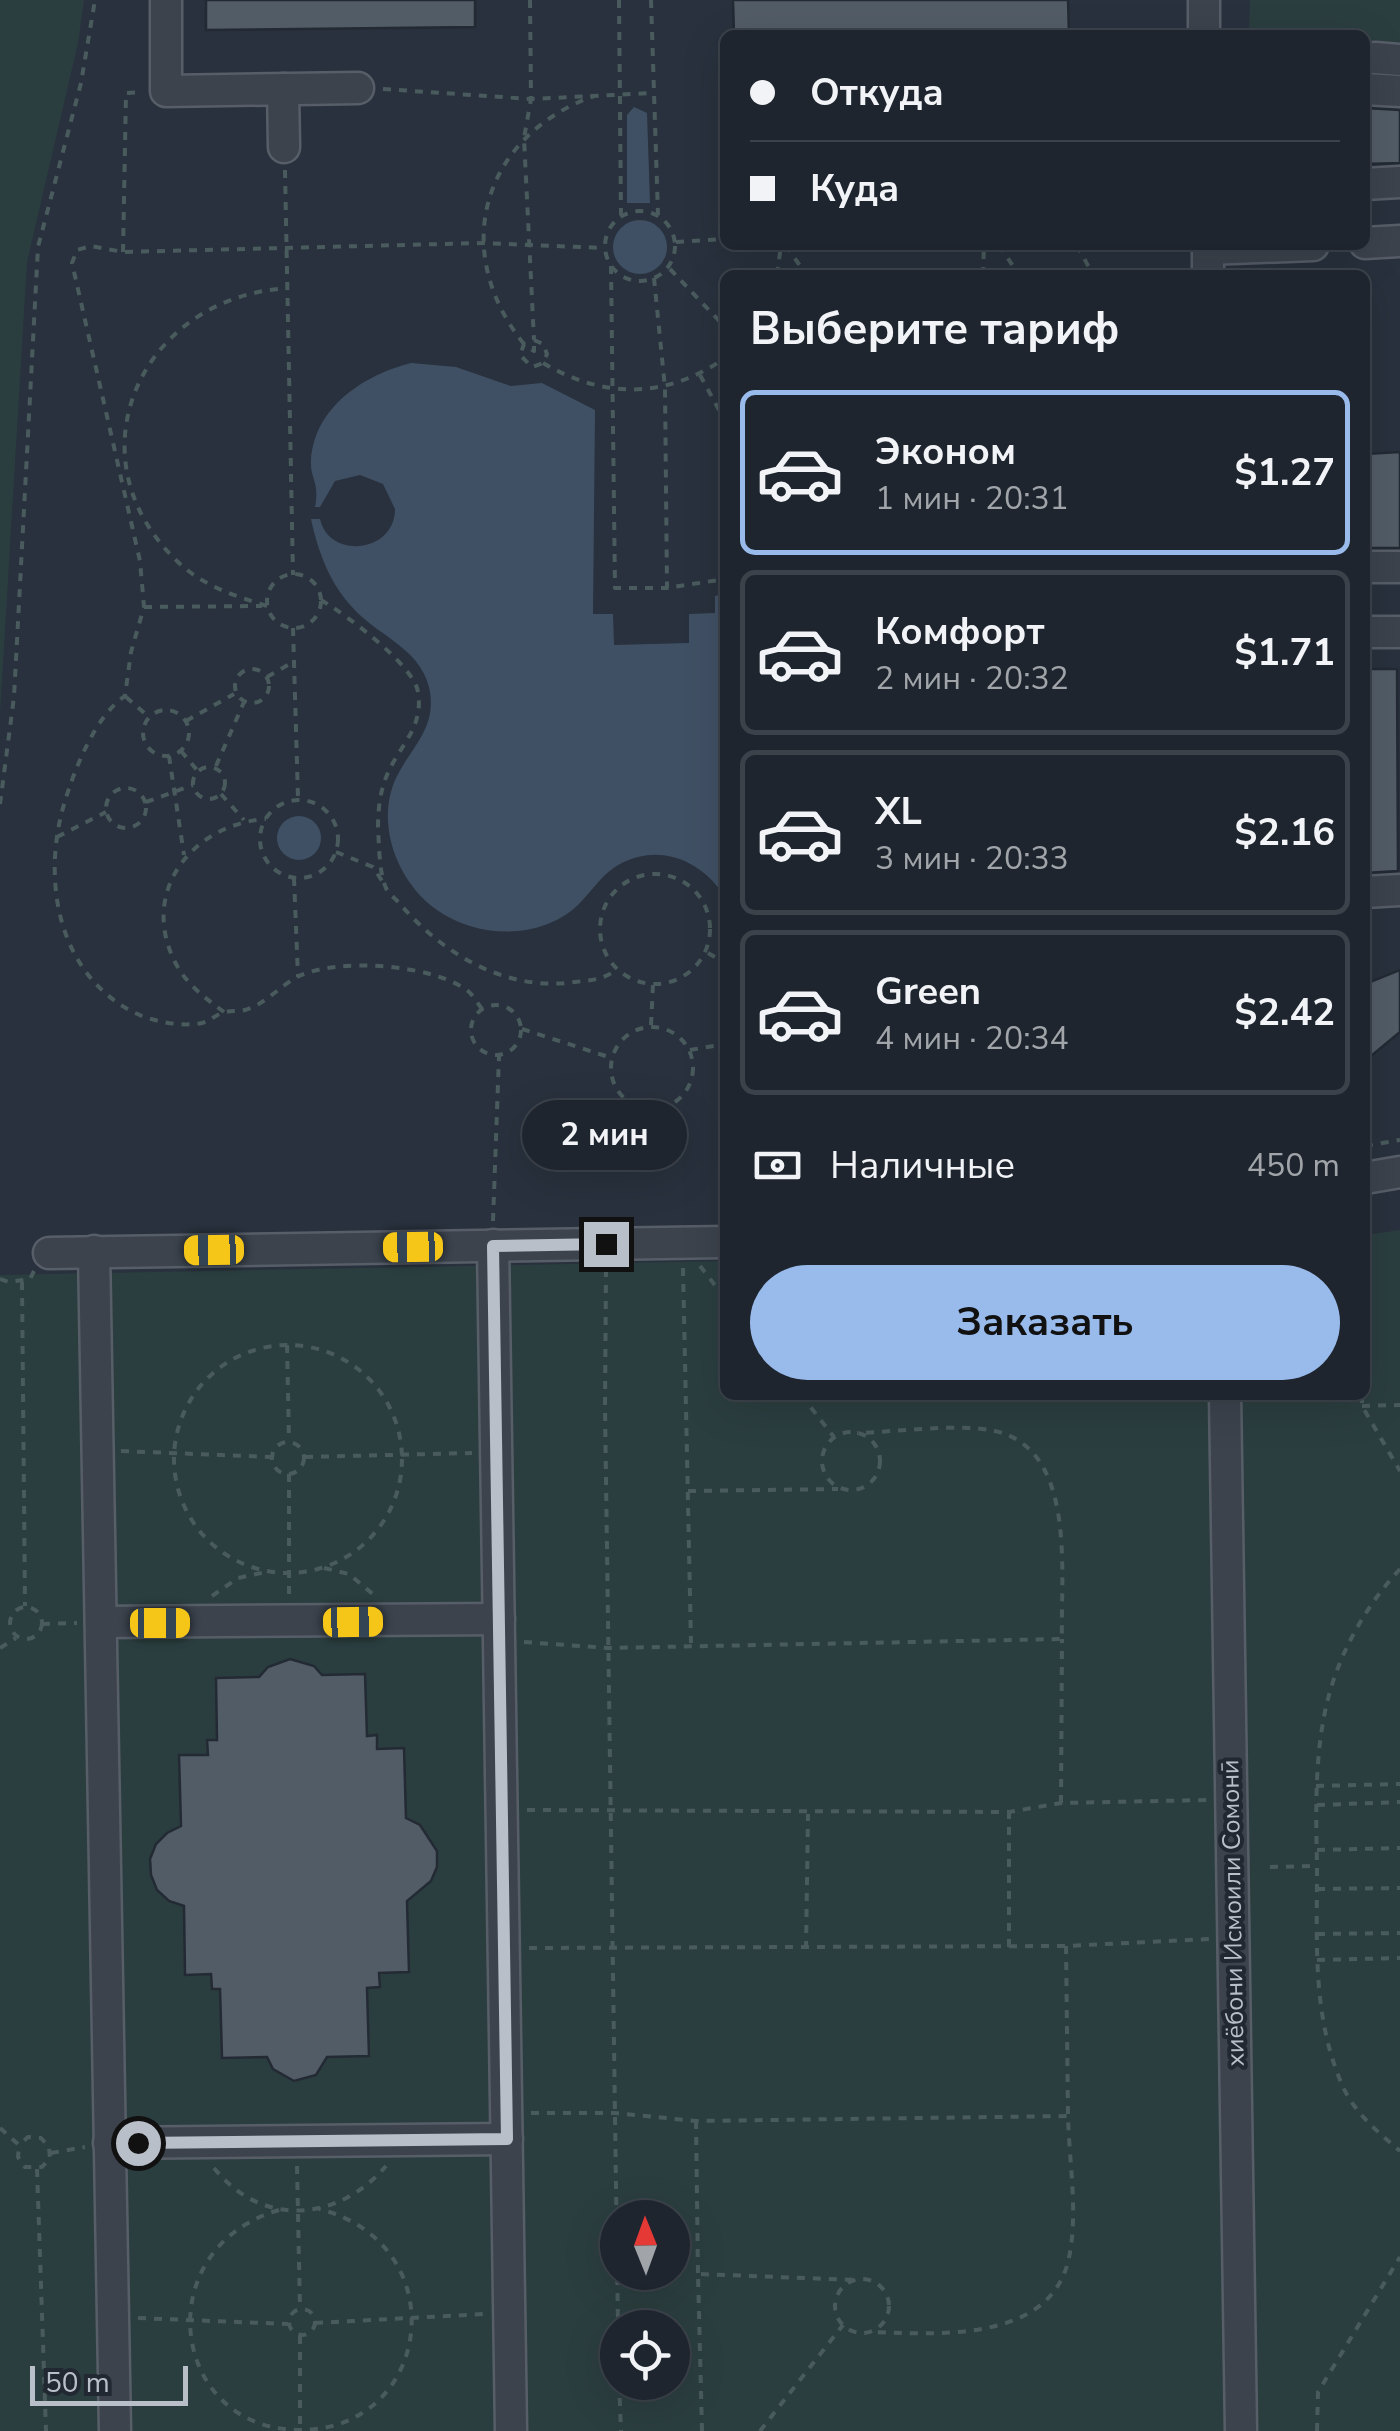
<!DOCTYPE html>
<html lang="ru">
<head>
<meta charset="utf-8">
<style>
  :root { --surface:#1e252e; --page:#262d36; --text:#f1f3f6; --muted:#a1a5aa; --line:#3c424a; --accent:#99bbec }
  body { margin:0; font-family:"Nunito Sans",sans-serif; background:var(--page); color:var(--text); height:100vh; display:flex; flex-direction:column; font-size:38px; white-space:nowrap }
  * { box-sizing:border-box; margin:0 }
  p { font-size:32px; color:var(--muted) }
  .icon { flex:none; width:55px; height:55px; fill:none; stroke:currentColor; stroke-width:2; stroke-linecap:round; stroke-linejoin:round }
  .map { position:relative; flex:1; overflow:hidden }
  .sheet { position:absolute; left:720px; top:270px; width:650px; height:1130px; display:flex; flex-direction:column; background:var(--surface); border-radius:15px; box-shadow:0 10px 40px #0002,0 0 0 2px var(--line) }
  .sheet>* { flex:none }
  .guide { position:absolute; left:720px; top:30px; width:650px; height:220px; border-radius:15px; box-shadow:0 10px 40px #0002,0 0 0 2px var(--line); display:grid; align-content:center; height:220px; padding:0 30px; background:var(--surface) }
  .needle { width:65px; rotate:359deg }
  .buttons { position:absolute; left:600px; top:2200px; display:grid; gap:20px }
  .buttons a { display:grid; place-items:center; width:90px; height:90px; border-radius:50%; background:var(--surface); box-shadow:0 10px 40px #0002,0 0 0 2px var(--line); font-size:50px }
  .scale { position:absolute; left:30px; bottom:25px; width:158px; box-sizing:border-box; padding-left:10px; border:5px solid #b8bfc8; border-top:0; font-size:28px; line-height:35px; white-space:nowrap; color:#b8bfc8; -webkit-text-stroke:8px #212832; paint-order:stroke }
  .end { position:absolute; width:45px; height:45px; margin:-22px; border:12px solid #b8bfc8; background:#111; box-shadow:0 0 0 5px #111 }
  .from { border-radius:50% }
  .bubble { position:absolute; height:70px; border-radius:35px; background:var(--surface); box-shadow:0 10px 40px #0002,0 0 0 2px var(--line); font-size:32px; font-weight:700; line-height:70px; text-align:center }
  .car { position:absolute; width:30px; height:60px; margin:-30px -15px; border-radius:12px; box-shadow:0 0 8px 2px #0007; background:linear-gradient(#f5c518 24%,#345 0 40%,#f5c518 0 76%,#345 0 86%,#f5c518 0) }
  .guide b { display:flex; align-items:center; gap:35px; height:95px; font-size:38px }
  .guide b+b { border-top:2px solid var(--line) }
  .guide i { width:25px; height:25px; background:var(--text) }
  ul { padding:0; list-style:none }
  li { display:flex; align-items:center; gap:30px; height:165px; margin:0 20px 15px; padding:0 10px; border:5px solid var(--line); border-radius:15px }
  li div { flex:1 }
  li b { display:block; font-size:38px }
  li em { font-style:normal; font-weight:700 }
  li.selected { border-color:var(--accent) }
  li>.icon { width:90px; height:90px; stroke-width:1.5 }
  h2 { padding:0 30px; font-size:45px; line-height:120px }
  .pay { display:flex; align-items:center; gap:25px; height:110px; padding:0 30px; font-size:38px }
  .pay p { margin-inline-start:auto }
  .button { display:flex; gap:20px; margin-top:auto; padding:20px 30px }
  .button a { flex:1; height:115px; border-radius:60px; background:var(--accent); color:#111; font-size:40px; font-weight:700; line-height:115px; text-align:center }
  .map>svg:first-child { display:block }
  .green { fill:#2b3e3f; fill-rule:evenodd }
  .water { fill:#405064 }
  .building { fill:#525c67; stroke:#232a34; stroke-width:2.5 }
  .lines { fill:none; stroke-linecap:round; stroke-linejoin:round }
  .minor-casing { stroke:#575e68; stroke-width:35 }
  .path { stroke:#4a5b5d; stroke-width:4; stroke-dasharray:8 8; stroke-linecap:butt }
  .minor { stroke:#3c434d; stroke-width:30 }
  .route { stroke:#b8bfc8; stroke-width:12 }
  .labels { text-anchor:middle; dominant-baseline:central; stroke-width:8; stroke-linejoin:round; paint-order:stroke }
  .street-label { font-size:25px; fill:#b8bfc8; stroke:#212832 }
</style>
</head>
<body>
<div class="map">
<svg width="1400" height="2431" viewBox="0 0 1400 2431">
  <rect width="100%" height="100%" fill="#28313d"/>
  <g class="green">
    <path d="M0,0H84L78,43L27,262L0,713Z"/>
    <path d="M1250,0H1400V48L1365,52V35H1249Z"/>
    <path d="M1400,1230V2431H0V1275L725,1261V1395H1365V1235ZM618,2218H672V2272H618ZM618,2328H672V2382H618Z"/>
  </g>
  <g class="water">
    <path d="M634,107L647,113L650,203H627V115Z"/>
    <circle cx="640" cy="247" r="27"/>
    <path d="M411,363L456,367L511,386L542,383L595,410L593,614H613L614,645L689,643V614L715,613V596L725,594V897C701,859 656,841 615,867C600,877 591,892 578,905C541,940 478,939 437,910C397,882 374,822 397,776C413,745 438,726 429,687C419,647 376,635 352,607C329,582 318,551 311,519H320C329,560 395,553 395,509L383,484L360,475L335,481L320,507H315C320,482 310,479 311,461C314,407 364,375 411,363Z"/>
    <circle cx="299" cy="838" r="22"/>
  </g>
  <g class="building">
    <path d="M206,0H475V27L206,30Z"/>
    <path d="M733,0H1068L1069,35H734Z"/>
    <path d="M1365,108L1400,110V163L1365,164Z"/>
    <path d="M1400,452V548H1365V454Z"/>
    <path d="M1365,669H1397L1398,871L1365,873Z"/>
    <path d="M1400,970V1032L1365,1061V984Z"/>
    <path d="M290,1659L314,1666L322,1675L365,1674L367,1736L377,1735V1749L404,1748L406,1818L420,1825L437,1851V1867L431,1881L407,1901L409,1972L379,1973L380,1987L367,1988L369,2056L327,2057L316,2075L294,2081L273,2069L267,2057L222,2058L220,1989H212L211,1974L185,1975L184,1906L169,1901L157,1890L151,1875L150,1859L156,1844L167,1833L181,1826L179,1755H208L207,1740H217L216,1678L259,1677L268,1667Z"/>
  </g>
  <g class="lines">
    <defs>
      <g id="minor">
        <path d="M166,0V91L358,88"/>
        <path d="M1204,0V35"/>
        <path d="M1375,58L1400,60"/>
        <path d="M283,89L284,147"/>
        <path d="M1365,89L1400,91"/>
        <path d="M1365,184L1400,182"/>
        <path d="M1365,243L1400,241"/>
        <path d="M1208,245V275"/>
        <path d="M1208,249L1313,245"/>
        <path d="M1365,567H1400"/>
        <path d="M1365,632H1400"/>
        <path d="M1365,892L1400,890"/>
        <path d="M1365,1178L1400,1172"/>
        <path d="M493,1245L511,2431"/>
        <path d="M94,1251L115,2431"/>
        <path d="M49,1253L725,1242"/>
        <path d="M1225,1395L1241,2431"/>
        <path d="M101,1622L499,1619"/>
        <path d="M109,2143L507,2139"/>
      </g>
    </defs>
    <use href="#minor" class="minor-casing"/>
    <g class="path">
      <path d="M530,0L531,99L524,138L534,340"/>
      <path d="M619,0L621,215"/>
      <path d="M651,0L658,215"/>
      <path d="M383,89L531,99L653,93"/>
      <path d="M285,170L293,575"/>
      <circle cx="640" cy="246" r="35"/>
      <path d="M676,242L725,239"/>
      <path d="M786,245L806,275"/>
      <path d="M999,245L1019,275"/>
      <path d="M1077,245L1093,275"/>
      <path d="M123,252L126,93L143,92"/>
      <path d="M611,266L615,588H667"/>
      <path d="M670,269L725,327"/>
      <path d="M777,275L781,245"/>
      <path d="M983,275L984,245"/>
      <path d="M654,278L665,388L667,588L725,579"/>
      <path d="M534,340L543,344L547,354L543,363L532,367L520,355L524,344L534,351Z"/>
      <path d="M524,344C449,251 482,136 594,96"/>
      <path d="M543,363C604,399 666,399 725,358"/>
      <path d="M700,375L725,421"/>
      <circle cx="294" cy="601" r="27"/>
      <path d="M321,600C345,614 414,665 418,692C424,728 399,746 387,775C380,791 378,810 378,827C379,844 379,873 386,888C389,894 397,900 401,905C444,955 507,992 575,982C591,980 604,980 617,969"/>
      <path d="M267,606C235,596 203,586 178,562C67,457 141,296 289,288"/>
      <path d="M144,607L262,606"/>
      <path d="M293,628L298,798"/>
      <circle cx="252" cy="686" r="17"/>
      <path d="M267,677L293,662"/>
      <path d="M126,697L149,717"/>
      <circle cx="166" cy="733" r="23"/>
      <path d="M186,721L234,694"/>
      <path d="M181,751L197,770"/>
      <path d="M169,756L184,855"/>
      <path d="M216,766L244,702"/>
      <circle cx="209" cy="783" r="16"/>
      <circle cx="126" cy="808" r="20"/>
      <path d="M221,794L244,820"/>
      <circle cx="299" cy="839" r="39"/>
      <path d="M146,802L193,785"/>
      <path d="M0,804L14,697L38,247L81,83L95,0"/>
      <path d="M57,837L106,812"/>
      <path d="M336,852L373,867L384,884"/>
      <circle cx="655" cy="929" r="55"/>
      <path d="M294,878L298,977"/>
      <path d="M708,953L725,963"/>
      <circle cx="496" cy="1030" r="25"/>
      <path d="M482,1009C478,1004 473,995 468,991C433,964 336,957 297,977C280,986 264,1005 245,1010C238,1012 230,1010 223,1013C215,1015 210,1021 202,1023C181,1027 155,1022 135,1013C57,974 41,879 65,801C75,768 96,715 125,696L131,652L144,607L140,561L72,263L77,250L91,246L123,252L483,243L604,248"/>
      <path d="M224,1012C205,998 186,984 175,962C139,891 193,824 266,819"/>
      <path d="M651,1025L653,984"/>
      <circle cx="652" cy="1068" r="41"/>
      <path d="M522,1029L612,1058"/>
      <path d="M690,1050L725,1044"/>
      <path d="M1365,1146L1400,1140"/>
      <path d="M493,1221L499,1056"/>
      <path d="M700,1266L725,1298"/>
      <path d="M683,1268L691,1643"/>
      <path d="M606,1269L605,1408L618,2328"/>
      <path d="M0,1279L9,1282L30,1279L34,1271"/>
      <path d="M22,1282L25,1606"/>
      <path d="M287,1345L289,1441"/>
      <circle cx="288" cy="1459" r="114"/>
      <path d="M801,1395L834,1437"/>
      <path d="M1362,1395V1406L1400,1471"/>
      <path d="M1362,1406L1400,1405"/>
      <circle cx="851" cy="1461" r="29"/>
      <circle cx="288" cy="1458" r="16"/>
      <path d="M121,1451L271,1457"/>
      <path d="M305,1457L472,1453"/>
      <path d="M289,1474V1595"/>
      <path d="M688,1491L838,1489"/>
      <path d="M324,1568L349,1574L375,1596"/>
      <path d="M1400,1569C1372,1599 1350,1635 1336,1673C1313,1736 1316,1804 1317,1870C1317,1945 1312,2019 1344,2089C1356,2114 1379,2133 1400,2151"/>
      <path d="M212,1596L238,1578L266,1572"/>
      <circle cx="26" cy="1623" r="16"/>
      <path d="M42,1624L77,1623"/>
      <path d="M524,1642L608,1648L1062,1639C1060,1575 1078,1450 995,1431C961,1423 894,1432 857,1433"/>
      <path d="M0,1648L16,1638"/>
      <path d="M1316,1786L1400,1784"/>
      <path d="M1061,1803L1062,1639"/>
      <path d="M1317,1805L1400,1802"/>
      <path d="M527,1810L1009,1812L1061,1803L1207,1800"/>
      <path d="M1317,1850L1400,1848"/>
      <path d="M1270,1867L1315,1866"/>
      <path d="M1317,1889L1400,1888"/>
      <path d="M1317,1934L1400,1933"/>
      <path d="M1066,1946L1068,2116"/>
      <path d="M1009,1947V1812"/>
      <path d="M529,1948L1066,1946L1209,1939"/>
      <path d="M806,1949L808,1814"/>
      <path d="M1317,1960L1400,1958"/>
      <path d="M531,2113H615L696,2121L1068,2116C1069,2162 1079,2217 1068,2262C1047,2343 937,2334 869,2332"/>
      <path d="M696,2121L698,2274"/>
      <path d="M0,2128L19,2145L18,2157L25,2167H42L50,2158L49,2147L41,2138L28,2137L19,2145"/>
      <path d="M51,2153L85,2147"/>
      <path d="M297,2166L300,2309"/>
      <path d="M214,2168C262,2228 338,2222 386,2166"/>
      <path d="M37,2169L46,2431"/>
      <path d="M279,2210C147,2248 169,2429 299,2430C433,2431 457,2244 319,2209"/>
      <circle cx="862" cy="2306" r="27"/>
      <circle cx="302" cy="2322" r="13"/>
      <path d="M138,2318L288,2324"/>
      <path d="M315,2323L485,2314"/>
      <path d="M300,2336V2430"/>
      <path d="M619,2382L621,2431"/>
      <path d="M702,2431L698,2274L857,2280"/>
      <path d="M760,2431L843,2325"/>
      <path d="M1317,2431L1318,2392L1400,2257"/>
    </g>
    <use href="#minor" class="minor"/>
  </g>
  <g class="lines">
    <path class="route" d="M138,2143L507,2139L493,1246L606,1244"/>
  </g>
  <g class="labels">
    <g class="street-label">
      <text transform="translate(1233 1913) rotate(-91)">хиёбони Исмоили Сомонӣ</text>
    </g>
  </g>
</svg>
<div class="buttons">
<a><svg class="needle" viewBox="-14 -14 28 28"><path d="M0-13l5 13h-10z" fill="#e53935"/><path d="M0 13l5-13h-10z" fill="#a1a5aa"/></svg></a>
<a><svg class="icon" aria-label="locate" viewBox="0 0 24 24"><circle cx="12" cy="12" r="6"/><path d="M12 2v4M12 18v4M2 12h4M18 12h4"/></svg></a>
</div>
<div class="scale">50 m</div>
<i class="end from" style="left:138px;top:2143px"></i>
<i class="end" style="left:606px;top:1244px"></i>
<div class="bubble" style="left:522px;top:1100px;width:165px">2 мин</div>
<i class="car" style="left:413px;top:1247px;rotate:269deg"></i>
<i class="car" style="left:214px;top:1250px;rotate:269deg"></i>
<i class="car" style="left:353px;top:1622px;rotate:89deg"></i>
<i class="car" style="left:160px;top:1623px;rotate:90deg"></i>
<div class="guide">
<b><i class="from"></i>Откуда</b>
<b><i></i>Куда</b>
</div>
<section class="sheet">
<h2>Выберите тариф</h2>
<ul>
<li class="selected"><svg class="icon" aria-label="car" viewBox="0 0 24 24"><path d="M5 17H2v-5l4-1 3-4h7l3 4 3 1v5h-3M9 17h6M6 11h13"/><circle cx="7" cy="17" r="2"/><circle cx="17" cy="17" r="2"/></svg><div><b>Эконом</b><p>1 мин · 20:31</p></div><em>$1.27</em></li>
<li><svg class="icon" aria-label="car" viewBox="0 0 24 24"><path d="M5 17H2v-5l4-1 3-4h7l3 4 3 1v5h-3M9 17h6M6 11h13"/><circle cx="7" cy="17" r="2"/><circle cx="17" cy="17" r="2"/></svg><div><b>Комфорт</b><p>2 мин · 20:32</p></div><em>$1.71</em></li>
<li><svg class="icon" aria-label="car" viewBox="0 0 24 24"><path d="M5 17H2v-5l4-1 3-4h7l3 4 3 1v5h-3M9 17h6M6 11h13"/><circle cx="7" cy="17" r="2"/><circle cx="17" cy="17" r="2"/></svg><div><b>XL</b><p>3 мин · 20:33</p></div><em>$2.16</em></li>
<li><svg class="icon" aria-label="car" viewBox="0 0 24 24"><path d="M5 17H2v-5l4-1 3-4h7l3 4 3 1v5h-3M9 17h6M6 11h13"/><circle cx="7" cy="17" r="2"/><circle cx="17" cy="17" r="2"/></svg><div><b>Green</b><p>4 мин · 20:34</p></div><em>$2.42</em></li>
</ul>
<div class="pay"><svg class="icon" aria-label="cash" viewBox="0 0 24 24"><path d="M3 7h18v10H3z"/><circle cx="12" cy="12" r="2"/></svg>Наличные<p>450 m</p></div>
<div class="button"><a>Заказать</a></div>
</section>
</div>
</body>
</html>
